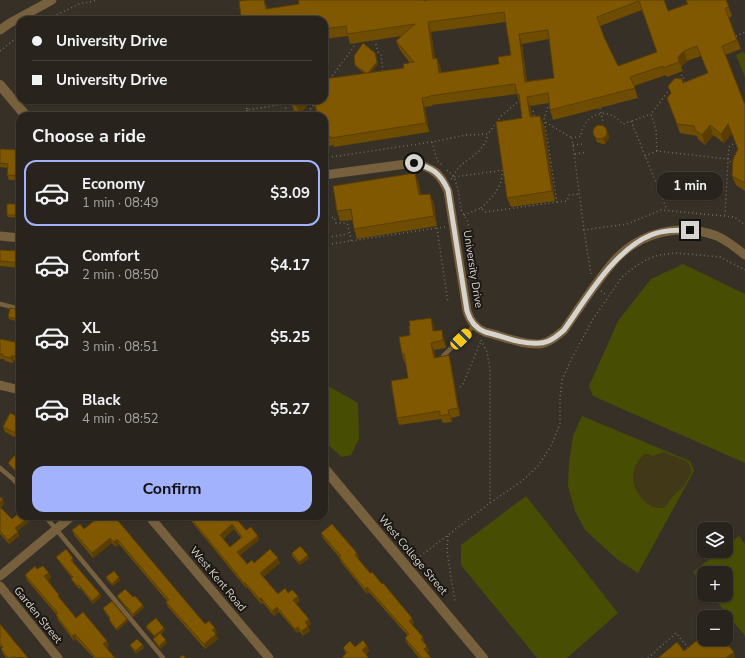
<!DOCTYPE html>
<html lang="en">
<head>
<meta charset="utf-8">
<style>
  :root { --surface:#28241d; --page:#302c26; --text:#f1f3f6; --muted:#a5a4a4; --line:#44413b; --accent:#a2b2fd }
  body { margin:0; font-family:"Nunito Sans",sans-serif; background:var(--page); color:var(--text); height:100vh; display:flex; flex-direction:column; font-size:15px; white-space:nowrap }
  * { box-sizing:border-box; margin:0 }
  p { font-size:13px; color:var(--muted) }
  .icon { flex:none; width:22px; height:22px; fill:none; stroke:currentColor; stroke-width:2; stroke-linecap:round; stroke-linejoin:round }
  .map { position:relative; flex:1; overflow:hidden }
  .sheet { position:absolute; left:16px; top:112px; width:312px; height:408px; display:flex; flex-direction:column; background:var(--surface); border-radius:12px; box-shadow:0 1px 3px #0004,0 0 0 1px var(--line) }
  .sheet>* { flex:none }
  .hud { position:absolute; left:16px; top:16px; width:312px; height:88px; border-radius:12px; box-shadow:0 1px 3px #0004,0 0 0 1px var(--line); display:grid; align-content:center; height:88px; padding:0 16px; background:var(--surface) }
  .fabs { position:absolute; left:697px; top:522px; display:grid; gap:8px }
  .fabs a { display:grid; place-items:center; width:36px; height:36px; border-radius:8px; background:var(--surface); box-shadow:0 1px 3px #0004,0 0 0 1px var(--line); font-size:20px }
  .end { position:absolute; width:18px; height:18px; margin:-9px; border:5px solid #d7d3cd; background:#111; box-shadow:0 0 0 2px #111 }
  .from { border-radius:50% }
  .bubble { position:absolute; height:28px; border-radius:12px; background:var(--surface); box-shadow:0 1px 3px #0004,0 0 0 1px var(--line); font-size:13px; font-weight:700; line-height:28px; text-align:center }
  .car { position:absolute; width:12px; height:24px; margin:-12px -6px; border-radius:5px; box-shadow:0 0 3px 1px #0007; background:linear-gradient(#f5c518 24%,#345 0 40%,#f5c518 0 76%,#345 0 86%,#f5c518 0) }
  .hud b { display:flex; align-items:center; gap:14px; height:38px; font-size:15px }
  .hud b+b { border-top:1px solid var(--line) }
  .hud i { width:10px; height:10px; background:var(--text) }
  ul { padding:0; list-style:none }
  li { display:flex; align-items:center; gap:12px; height:66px; margin:0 8px 6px; padding:0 8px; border:2px solid transparent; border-radius:12px }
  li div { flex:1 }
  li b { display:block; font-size:15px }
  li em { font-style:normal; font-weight:700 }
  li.selected { border-color:var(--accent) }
  li>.icon { width:36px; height:36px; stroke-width:1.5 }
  h2 { padding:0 16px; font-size:18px; line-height:48px }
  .cta { display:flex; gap:8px; margin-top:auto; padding:8px 16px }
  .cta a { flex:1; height:46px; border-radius:12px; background:var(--accent); color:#111; font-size:16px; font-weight:700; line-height:46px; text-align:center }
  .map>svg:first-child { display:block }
  .green { fill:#474e03 }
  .sand { fill:#413818 }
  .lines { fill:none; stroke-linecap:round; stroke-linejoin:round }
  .path { stroke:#726d65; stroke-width:1.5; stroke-dasharray:1 3; stroke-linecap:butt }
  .service { stroke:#76603e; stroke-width:4.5 }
  .minor { stroke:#76603e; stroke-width:9 }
  .tertiary { stroke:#76603e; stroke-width:10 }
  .wall { fill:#6e4c01; fill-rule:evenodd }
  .shaded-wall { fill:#5a3e01 }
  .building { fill:#805801; stroke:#5a3e01; fill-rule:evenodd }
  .route { stroke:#d7d3cd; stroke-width:5 }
  .labels { text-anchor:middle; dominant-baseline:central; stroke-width:4; stroke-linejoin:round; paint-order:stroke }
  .street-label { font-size:11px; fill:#d7d3cd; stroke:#1b1814 }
</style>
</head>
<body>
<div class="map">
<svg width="745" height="658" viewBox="0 0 745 658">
  <rect width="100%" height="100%" fill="#363027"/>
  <g class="green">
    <path d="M743,52L745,53V77L736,55Z"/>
    <path d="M683,264L745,294V463L593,396L589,386L618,321L651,279Z"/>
    <path d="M324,381L330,387L358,403L359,439L351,455L342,457L327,444L324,438Z"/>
    <path d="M582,416L690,461L694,471L638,573L617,559L585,530L575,511L568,486L569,462L573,436Z"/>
    <path d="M526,496L618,613L567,658H537L461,565V545Z"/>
    <path d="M739,536L745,544V636L712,595H726V573H704V586L693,572L720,551H726V546Z"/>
  </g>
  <path class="sand" d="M664,452L688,462L692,472L683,487L672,497L665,507C648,513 632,490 633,476C634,467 638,460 644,454H647L653,456Z"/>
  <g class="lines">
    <g class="path">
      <path d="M46,20L79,4L98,0"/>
      <path d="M736,36L745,32"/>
      <path d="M376,44L378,52L381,55L383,71"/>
      <path d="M0,51L20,35"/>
      <path d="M330,79L355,45V43"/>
      <path d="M679,79L682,75L685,82"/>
      <path d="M245,100L247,110L285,104L287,116"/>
      <path d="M285,104L290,100"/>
      <path d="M600,108L603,121"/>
      <path d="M247,110V116"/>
      <path d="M533,111L535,118"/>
      <path d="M308,113L318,112"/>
      <path d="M306,116L313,105"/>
      <path d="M632,121L651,114"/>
      <path d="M542,123L545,122L572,138"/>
      <path d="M432,142L437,160L443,166"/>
      <path d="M733,144L729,147L728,159L734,166"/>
      <path d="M573,145L585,144"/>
      <path d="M657,151L656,130L651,114L670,89"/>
      <path d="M575,154L587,152"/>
      <path d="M645,156L657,151L728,159L725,215"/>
      <path d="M324,158L432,142L466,135L488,134L502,115L520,100"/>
      <path d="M447,170L454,177L458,189L461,210L468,222L477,289L475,300"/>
      <path d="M453,176C462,157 482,159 488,134"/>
      <path d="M451,179L454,177L504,170"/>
      <path d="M557,202L567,201L569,195L579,194"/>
      <path d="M481,208C492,198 504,185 502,170"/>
      <path d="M464,215L481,208L486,212L557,202L544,118L548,107"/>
      <path d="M324,219L334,217L336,223H347"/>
      <path d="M347,220L351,241"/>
      <path d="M445,227L437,228L448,303"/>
      <path d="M584,230L572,138L581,136C582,121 598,108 613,116C617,118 620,121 623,124L631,121L667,210"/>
      <path d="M324,238L348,234"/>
      <path d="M324,245L437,228"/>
      <path d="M591,274L584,230L627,224L661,210L734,217L745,225"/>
      <path d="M601,291L607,296"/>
      <path d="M481,340L487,352L490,369V503"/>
      <path d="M460,387L463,384L481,341"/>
      <path d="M448,536L447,551L455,602"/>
      <path d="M414,561L490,503L522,481L538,466L551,446L560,424V398L562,380L571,360L593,319L622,277L636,266L648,259L659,255L676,253L720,257L745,270"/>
      <path d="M648,658L676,633L689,649"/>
    </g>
    <g class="service">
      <path d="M0,304L20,309"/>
      <path d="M443,356L474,326"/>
      <path d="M0,468L13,479L20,487"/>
      <path d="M45,516L163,658"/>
    </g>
    <g class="minor">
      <path d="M0,30L10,23L52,0"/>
      <path d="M324,175L414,163C433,168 440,173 448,191L467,311C470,321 475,328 485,332C502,336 522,345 540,344C549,343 557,336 564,330C580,307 596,282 614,261C640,232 681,222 717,236C728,241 736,248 745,255"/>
      <path d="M0,236L20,238"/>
      <path d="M0,385L20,390"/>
      <path d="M149,516L269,658"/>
      <path d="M0,576L72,516"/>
      <path d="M0,586L58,658"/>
    </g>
    <g class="tertiary">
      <path d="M0,85L26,116"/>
      <path d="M324,468L483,658"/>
    </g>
  </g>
  <g class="wall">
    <path d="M664,0L668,11L687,4L686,0H726L732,16L729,18L741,49L725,55L745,105V191L736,185L732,176L738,150L732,133L724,143L713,135L705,145L698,139L697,136L680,133L667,98L683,83L708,73L701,56L687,61L681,67L683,71L667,77L666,75L634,86L638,98L553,120L550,110L549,103L530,106L532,117L540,116L544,125L555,201L511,207L507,198L522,118L520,104L517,94L432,105V106L425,107L429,132L334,147V145L324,147V116L316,108L309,102L300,115L294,111L291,102L292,100H324L364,73L356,67L355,65L375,53L378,64L371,72L404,68L410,63L400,50L396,41L402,36L350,44L348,36L324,39V20H218L241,16L267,7L268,9L299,4ZM642,10L657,52L618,66L604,37L600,26ZM506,22L511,55L499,64L441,73V68L435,59L431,32ZM549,39L554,78L527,81L522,44Z"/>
    <path d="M593,130L608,132L609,138L605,144H602L597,142Z"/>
    <path d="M0,149L18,150L19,155L18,168H20V180H9L7,175L8,168L0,167Z"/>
    <path d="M419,183L421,195L430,194L434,204L437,226L357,239L354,229L352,220L340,221L337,211Z"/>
    <path d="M18,204L19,207L18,218L8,217L7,215Z"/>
    <path d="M0,250L20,251V268L0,266Z"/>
    <path d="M20,310L19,322L9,319L8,317Z"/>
    <path d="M434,326V331L444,338L446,348L434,350L435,357L451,363L460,416L451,418L452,422L443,423L441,419L399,425L397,418L408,378L406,362H404L402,354L410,335Z"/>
    <path d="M0,339L20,343V362L14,360L13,363L5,361L4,359H0Z"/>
    <path d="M20,418V435L18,439L5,432L3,427Z"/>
    <path d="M20,460V470L17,473L9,465L8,463Z"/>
    <path d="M0,497L3,499L4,503L1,508L12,519L20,516H35V517L17,531L19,536L9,544L0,534Z"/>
    <path d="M98,516L205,624L217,632L215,634L218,639L205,649L176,616L168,607L166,602L167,601L119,544L116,547L112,543L93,558L74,535L72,530L84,529L99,517Z"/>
    <path d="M187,516H222L224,519L226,517V516H234L246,530L259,540L240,555L247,564L254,563H280L263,577L278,594L288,593L300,601L296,604L311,624L308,626L310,631L303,636L299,631L297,633L279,612L274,616L263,603L261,604L247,587L246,588ZM234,529L241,538L230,547L223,539Z"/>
    <path d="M321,533L357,553L359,558L358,559L370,573L412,618L414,623L412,625L423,637L424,642V643L427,646L429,651L427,653L431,658H419L407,643L405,638L408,636L369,592L367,594L341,562L339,557L323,538Z"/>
    <path d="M292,553L309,558L300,565L292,556Z"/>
    <path d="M56,557L74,561L72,562L100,594L101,597L93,604L80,588L79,589L72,581L71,579L72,578L57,559Z"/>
    <path d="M37,569L49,573L51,578L48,580L61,600L76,618L109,646L107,648L115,658H94L76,639L74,641L58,620L56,615H57L27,580L25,575Z"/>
    <path d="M106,577L120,580L113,586L107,580Z"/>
    <path d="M117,596L133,597L143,605L144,608L133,617L118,598Z"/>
    <path d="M103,608L128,621L117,631L110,622L109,619H110L104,611Z"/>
    <path d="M0,624L28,658H6L3,654L1,649L2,648L0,646Z"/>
    <path d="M146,626L164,628L165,630L161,634L167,643L160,649L154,641L153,639L155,637L147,629Z"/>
    <path d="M130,645H143L144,648L136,654L131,647Z"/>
    <path d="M367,646L369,651L366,654L368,658H342L346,654L343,648Z"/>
  </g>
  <g class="shaded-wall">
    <path d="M264,0H265L267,7L269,18L266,9Z"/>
    <path d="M428,22L431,32L437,68L433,59Z"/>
    <path d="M519,34L522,44L528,91L525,82Z"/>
    <path d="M684,51L687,61L681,67L678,57Z"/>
    <path d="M375,53L378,64L368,76L367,74Z"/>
    <path d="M437,58L441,68L443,82L439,73Z"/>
    <path d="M527,97L530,106L533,126L530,117Z"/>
    <path d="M422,98L425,107L429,132L426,123Z"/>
    <path d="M301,100H308L309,102L300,115L296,106Z"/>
    <path d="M540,116L544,125L555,201L552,191Z"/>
    <path d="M728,124L732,133L724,143L721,134Z"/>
    <path d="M710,125L713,135L705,145L702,135Z"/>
    <path d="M606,127L609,138L605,144L603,139Z"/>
    <path d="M18,150L19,155L18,172L17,168Z"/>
    <path d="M415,173L419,183L423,205L419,195Z"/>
    <path d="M430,194L434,204L437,226L434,216Z"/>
    <path d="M18,204L19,207L18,218L17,215Z"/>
    <path d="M20,310V316L19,322L18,319Z"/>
    <path d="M431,318L434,326L435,339L433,331Z"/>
    <path d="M442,330L444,338L446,348L443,340Z"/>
    <path d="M431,343L434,350L436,365L434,358Z"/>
    <path d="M12,355L14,360L13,363L11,358Z"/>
    <path d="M449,355L451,363L460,416L458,408Z"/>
    <path d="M448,410L451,418L452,422L449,414Z"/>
    <path d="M19,427L20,435L18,439L16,433Z"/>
    <path d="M20,467V470L17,473L16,471Z"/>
    <path d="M3,499L4,503L0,509V503Z"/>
    <path d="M30,516H35V517L16,532L15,528Z"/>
    <path d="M232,524L234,529L222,540L220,535Z"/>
    <path d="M18,532L19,536L9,544L8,540Z"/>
    <path d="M258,536L259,540L238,557L237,552Z"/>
    <path d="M110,538L112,543L93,558L92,553Z"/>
    <path d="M117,539L119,544L116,547L114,542Z"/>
    <path d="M357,553L359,558L356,560L355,555Z"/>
    <path d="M308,555L309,558L300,565L299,562Z"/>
    <path d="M73,558L74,561L72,563L71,560Z"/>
    <path d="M278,558L280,563L262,578L260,573Z"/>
    <path d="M49,573L51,578L46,581L44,576Z"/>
    <path d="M119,577L120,580L113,586L112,584Z"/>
    <path d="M244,583H245L247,587L246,588Z"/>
    <path d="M367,587L369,592L367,594L365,589Z"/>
    <path d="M100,594L101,597L93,604L92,601Z"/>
    <path d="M298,596L300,601L295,605L293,600Z"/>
    <path d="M261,598L263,603L261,604L260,599Z"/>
    <path d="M143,605L144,608L133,617V614Z"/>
    <path d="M277,607L279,612L274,616L272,611Z"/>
    <path d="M412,618L414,623L411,626L409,621Z"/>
    <path d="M127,619L128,621L117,631L116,629Z"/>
    <path d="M309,619L311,624L307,627L305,622Z"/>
    <path d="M308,626L310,631L303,636L302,631Z"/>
    <path d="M298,627L299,631L297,633L295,629Z"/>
    <path d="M164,628L165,630L155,638L154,636Z"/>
    <path d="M215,628L217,632L214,635L212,630Z"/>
    <path d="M75,634L76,639L74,641L72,636Z"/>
    <path d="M216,634L218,639L205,649L204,644Z"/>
    <path d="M423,637L424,642L422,644L421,639Z"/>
    <path d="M166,640L167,643L160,649L159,646Z"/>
    <path d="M107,641L109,646L105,649L103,644Z"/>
    <path d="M143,645L144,648L136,654L135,651Z"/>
    <path d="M367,646L369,651L364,655L362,650Z"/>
    <path d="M427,646L429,651L426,654L424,649Z"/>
    <path d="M734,652L735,657L734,658H726Z"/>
  </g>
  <g class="building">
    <path d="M246,0H264L266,9L299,4L298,0H424V1L428,0H664L668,11L688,4L686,0H726L729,7L725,8L737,40L722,46L745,105V183L732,176L733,159L738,149L728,124L721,134L710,125L702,135L695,130L694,126L677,124L667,98L671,93L668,86L675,78L682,79L683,83L708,73L697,46L684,51L678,57L679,62L663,68V66L630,77L635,88L550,110L548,93L527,97L530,117L540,116L552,191L507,198L496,122L522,118L519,94H517L515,84L429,96V97L422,98L426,123L331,138L330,136L324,137V116H317L315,100H324V79L404,68L403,64L414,62L396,41L415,24L347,34L346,26L324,29V20H202L209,17L218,20L241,16L239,1ZM639,1L657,52L618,66L604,37L597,17ZM504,12L511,55L498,57L499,64L439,73L437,58L433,59L428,22ZM548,30L554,78L525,82L519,34Z"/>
    <path d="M363,43L375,53L377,62L368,73H366L355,65L354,56Z"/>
    <path d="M292,100H301L296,106L291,102Z"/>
    <circle cx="600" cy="132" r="7"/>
    <path d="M0,149L18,150L17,168H20V176L7,175L8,164L0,163Z"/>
    <path d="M415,173L419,195L430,194L434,216L354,229L351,209L337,211L333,186Z"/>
    <path d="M7,204H18L17,215H7Z"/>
    <path d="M0,250L20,251V263L0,261Z"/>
    <path d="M10,308L20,310L18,319L8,317Z"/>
    <path d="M431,318L433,331L442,330L443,340L431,343L434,358L449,355L458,408L448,410L449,414L440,416V411L397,418L391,381L408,378L404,354H402L399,337L410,335L409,326H410L409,321Z"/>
    <path d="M0,339L20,343V358L12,355L11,358L3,356V354H0Z"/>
    <path d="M10,413L20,418V428L19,427L16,433L3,427Z"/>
    <path d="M15,455L20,460V467L16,471L8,463Z"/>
    <path d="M0,497L3,499L0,503Z"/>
    <path d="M0,507L12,519L20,512V516H30L15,528L18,532L8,540L0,531Z"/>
    <path d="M98,516H114L205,624L209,621L215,628L212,630L216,634L204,644L174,611L166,602L169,600L117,539L114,542L110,538L92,553L72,530L80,524L84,529L99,517Z"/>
    <path d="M189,516H222L224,519L227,516H234L246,530L251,527L258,536L237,552L247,564L252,560L254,563L270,549L278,558L260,573L278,594L285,588L288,593L292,590L298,596L293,600L309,619L305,622L308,626L302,631L298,627L295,629L277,607L272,611L261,598L260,599L245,583H244ZM232,524L242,537L230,547L220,535Z"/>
    <path d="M332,524L357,553L355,555L370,573L372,572L382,584L383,583L412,618L409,621L423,637L421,639L427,646L424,649L431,658H422L405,638L409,634L367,587L365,589L339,557L341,556L321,533Z"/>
    <path d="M300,546L308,555L299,562L292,553Z"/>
    <path d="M66,549L73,558L71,560L100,594L92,601L79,585L78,586L71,579L73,577L56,557Z"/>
    <path d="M35,566L37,569L43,566L49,573L44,576L59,595L58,596L76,618L83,612L107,641L103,644L115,658H96L75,634L72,636L56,615L58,613L25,575Z"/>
    <path d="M114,571L119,577L112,584L106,577Z"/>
    <path d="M125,589L133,597L135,596L143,605L133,614L117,596Z"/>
    <path d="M112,601L127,619L116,629L109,619L110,618L103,608Z"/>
    <path d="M156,618L164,628L154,636L146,626Z"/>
    <path d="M0,624L28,658L12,657L8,658L1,649L3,647L0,643Z"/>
    <path d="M160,633L166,640L159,646L153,639Z"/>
    <path d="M704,635V639H723L734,652L726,658H658L677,642L684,651Z"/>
    <path d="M137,639L143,645L135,651L130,645Z"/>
    <path d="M363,640L367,646L362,650L368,657L366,658H342L347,652L343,648L350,641L355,647Z"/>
    <path d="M183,655L186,658H179Z"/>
  </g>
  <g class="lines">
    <path class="route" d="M414,163C433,168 440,173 448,190L467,311C470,321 475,328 485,332C502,336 522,345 540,343C549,343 557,336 564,330C587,298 614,250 651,235C663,230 677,230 690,230"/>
  </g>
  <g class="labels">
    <g class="street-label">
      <text transform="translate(473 269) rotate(81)">University Drive</text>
      <text transform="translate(413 555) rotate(50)">West College Street</text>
      <text transform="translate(218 579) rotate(50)">West Kent Road</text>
      <text transform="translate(38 615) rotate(51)">Garden Street</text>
    </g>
  </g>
</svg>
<div class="fabs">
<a><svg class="icon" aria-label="layers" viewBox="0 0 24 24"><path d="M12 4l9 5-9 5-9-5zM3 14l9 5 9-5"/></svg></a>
<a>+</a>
<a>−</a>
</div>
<i class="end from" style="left:414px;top:163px"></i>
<i class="end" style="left:690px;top:230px"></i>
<div class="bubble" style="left:657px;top:172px;width:66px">1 min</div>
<i class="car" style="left:461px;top:339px;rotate:46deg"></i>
<div class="hud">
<b><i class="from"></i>University Drive</b>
<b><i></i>University Drive</b>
</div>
<section class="sheet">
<h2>Choose a ride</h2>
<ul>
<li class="selected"><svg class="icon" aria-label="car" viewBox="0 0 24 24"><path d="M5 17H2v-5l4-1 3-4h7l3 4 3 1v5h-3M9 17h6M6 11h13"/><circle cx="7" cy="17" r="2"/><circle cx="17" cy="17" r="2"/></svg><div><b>Economy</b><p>1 min · 08:49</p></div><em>$3.09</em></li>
<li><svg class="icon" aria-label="car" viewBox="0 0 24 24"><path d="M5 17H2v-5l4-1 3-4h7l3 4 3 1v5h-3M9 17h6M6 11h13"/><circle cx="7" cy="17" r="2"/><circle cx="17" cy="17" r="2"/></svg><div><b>Comfort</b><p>2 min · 08:50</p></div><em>$4.17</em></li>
<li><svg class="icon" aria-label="car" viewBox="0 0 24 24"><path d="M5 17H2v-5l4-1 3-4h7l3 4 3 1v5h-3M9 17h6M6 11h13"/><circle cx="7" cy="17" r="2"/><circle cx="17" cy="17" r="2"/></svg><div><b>XL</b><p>3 min · 08:51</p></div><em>$5.25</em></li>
<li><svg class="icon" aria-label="car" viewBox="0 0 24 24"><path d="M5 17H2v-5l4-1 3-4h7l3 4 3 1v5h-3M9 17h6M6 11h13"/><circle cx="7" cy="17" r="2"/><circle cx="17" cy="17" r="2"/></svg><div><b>Black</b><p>4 min · 08:52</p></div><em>$5.27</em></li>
</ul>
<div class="cta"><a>Confirm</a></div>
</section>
</div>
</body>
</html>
